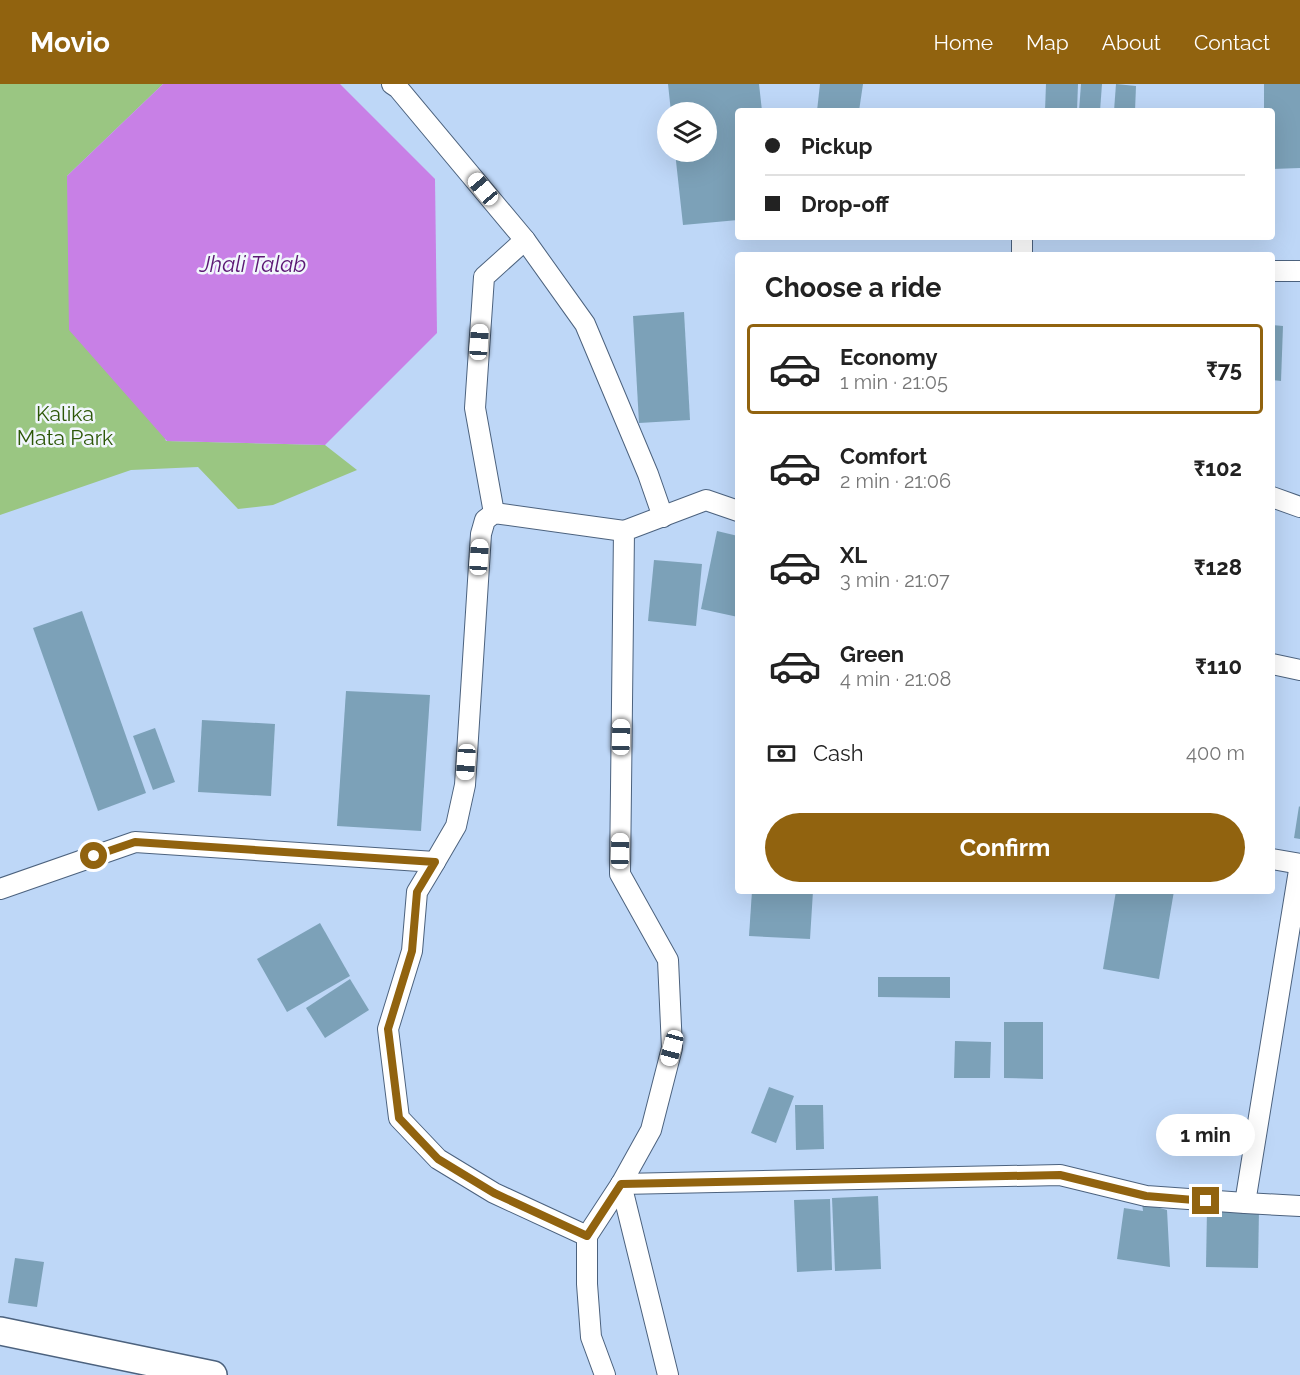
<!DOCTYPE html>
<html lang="en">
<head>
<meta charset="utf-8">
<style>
  :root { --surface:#fff; --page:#f2f2f2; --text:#222; --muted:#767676; --line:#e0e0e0; --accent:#91630f }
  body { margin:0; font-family:Raleway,sans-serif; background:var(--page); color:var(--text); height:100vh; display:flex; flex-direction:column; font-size:22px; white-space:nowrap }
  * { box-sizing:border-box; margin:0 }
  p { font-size:20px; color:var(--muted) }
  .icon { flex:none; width:33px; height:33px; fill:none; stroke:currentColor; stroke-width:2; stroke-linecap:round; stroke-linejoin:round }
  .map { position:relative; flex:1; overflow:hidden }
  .drawer { position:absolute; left:735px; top:168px; width:540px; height:642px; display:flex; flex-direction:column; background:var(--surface); border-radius:6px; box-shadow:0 6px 24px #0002 }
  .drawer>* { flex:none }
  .banner { position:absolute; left:735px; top:24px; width:540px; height:132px; border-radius:6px; box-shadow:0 6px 24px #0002; display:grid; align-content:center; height:132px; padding:0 30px; background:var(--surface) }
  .buttons { position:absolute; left:657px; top:18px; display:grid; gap:12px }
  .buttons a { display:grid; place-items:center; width:60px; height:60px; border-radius:50%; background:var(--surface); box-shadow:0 6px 24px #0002; font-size:30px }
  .end { position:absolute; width:27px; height:27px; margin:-14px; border:8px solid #91630f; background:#fff; box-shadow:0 0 0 3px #fff }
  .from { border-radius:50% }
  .bubble { position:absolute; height:42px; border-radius:21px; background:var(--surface); box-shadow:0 6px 24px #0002; font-size:20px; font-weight:700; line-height:42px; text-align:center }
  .car { position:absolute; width:18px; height:36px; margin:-18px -9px; border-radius:8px; box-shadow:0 0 4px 2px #0007; background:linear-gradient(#fff 24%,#345 0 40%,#fff 0 76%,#345 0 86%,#fff 0) }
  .banner b { display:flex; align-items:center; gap:21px; height:57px; font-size:22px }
  .banner b+b { border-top:2px solid var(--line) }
  .banner i { width:15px; height:15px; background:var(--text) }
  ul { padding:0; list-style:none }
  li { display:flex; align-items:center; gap:18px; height:90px; margin:0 12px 9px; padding:0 18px; border:3px solid transparent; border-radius:6px }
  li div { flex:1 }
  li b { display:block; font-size:22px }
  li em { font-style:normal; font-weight:700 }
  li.on { border-color:var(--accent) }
  li>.icon { width:54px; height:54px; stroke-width:1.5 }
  h2 { padding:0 30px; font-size:27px; line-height:72px }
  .pay { display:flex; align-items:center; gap:15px; height:66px; padding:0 30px; font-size:22px }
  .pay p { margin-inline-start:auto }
  .action { display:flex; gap:12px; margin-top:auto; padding:12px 30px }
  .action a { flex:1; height:69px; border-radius:36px; background:var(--accent); color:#fff; font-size:24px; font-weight:700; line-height:69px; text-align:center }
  header { display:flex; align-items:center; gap:36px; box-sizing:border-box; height:84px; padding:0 30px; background:var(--accent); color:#fff }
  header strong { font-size:28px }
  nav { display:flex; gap:33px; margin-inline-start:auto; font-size:21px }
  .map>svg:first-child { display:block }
  .green { fill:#9ac682 }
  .water { fill:#c880e6 }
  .building { fill:#7ca1b8 }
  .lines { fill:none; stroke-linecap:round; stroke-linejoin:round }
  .minor-casing { stroke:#4c627e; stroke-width:22 }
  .secondary-casing { stroke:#4c627e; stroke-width:30 }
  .minor { stroke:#fff; stroke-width:20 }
  .secondary { stroke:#fff; stroke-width:27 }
  .route { stroke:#91630f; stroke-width:8 }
  .labels { text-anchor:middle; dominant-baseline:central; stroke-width:5; stroke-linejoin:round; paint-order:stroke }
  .park-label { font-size:21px; fill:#2c5707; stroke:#f1f6fc }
  .water-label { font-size:22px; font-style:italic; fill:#5b1773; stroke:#f1f6fc }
</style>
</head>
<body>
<header>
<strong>Movio</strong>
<nav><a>Home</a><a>Map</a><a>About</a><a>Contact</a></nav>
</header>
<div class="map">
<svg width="1300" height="1291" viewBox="0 0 1300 1291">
  <rect width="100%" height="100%" fill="#bed7f7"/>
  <path class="green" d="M0,0H163L67,92L166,357L325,361L357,386L273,421L238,425L198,383L131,386L0,431Z"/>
  <path class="water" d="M163,0H340L435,95L437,249L325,361L167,357L69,246L67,92Z"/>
  <g class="building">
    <path d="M668,0H759L762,27H738V136L683,141L675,68H706V28H671Z"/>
    <path d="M820,0H863L859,27H817Z"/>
    <path d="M1046,0H1078L1077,27H1045Z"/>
    <path d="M1081,0H1102L1100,27H1079Z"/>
    <path d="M1116,0L1136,2L1135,27H1114Z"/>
    <path d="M1264,0H1300V84L1272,85V27H1264Z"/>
    <path d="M684,228L690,336L639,339L633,232Z"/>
    <path d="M1272,241L1283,242L1281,297L1272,296Z"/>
    <path d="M717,447L738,452V533L701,525Z"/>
    <path d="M654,476L702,480L696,542L648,537Z"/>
    <path d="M82,527L146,709L98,727L33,544Z"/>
    <path d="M346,607L430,611L421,747L337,742Z"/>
    <path d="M202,636L275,640L271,712L198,708Z"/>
    <path d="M155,644L175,698L153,706L133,652Z"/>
    <path d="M1299,722L1300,723V755L1294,754Z"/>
    <path d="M752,807H813L810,855L749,852Z"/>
    <path d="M1116,807H1174L1159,895L1103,885Z"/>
    <path d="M320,839L350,892L287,928L257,875Z"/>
    <path d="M878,893H950V914L878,913Z"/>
    <path d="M350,895L369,926L325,954L306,924Z"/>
    <path d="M1004,938H1043V995L1004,994Z"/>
    <path d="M955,957L991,958L990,994H954Z"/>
    <path d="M769,1003L794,1012L776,1059L751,1049Z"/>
    <path d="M795,1021H823L824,1065L796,1066Z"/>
    <path d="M878,1112L881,1185L835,1187L832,1114Z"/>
    <path d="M830,1115L832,1186L797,1188L794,1116Z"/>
    <path d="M1142,1119L1167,1126L1170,1183L1117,1175L1124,1124L1143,1127Z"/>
    <path d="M1207,1125H1259L1258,1184L1206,1183Z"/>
    <path d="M15,1174L44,1178L37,1223L8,1219Z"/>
  </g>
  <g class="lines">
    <defs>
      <g id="minor">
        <path d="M392,0L398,4L525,156L585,240L648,390L663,433"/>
        <path d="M1022,171V153"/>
        <path d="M1272,187H1300"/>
        <path d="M1272,413L1300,423"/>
        <path d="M494,429L475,324L484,193L525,156"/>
        <path d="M1272,580L1300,586"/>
        <path d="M1272,775L1300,780"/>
        <path d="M435,778L456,742L465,701L481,450L485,436L494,429L624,447"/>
        <path d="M0,805L135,758L435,778L417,808L412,867L388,945L399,1034L438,1075L494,1109L587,1152L621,1100L651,1046L672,964L668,876L620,790L624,447L706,416L738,427"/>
        <path d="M621,1100L1060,1091L1146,1112L1245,1119L1300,1122"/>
        <path d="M621,1100L668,1291"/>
        <path d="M1245,1119L1300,780"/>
        <path d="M587,1152V1200L591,1253L605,1291"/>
      </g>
      <path id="secondary" d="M0,1247L213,1291"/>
    </defs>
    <use href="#minor" class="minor-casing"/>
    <use href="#secondary" class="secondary-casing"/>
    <use href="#minor" class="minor"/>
    <use href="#secondary" class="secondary"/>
  </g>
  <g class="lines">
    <path class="route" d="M94,772L135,758L435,778L417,808L412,867L388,945L399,1034L438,1075L494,1109L587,1152L621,1100L1060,1091L1146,1112L1206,1117"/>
  </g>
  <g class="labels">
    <g class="park-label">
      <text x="65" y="329">Kalika<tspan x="65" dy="24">Mata Park</tspan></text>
    </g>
    <g class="water-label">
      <text x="253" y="180">Jhali Talab</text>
    </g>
  </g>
</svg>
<div class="buttons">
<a><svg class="icon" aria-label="layers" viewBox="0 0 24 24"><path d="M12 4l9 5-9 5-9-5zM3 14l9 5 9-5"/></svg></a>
</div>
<i class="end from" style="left:94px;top:772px"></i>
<i class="end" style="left:1206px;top:1117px"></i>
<div class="bubble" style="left:1156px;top:1030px;width:99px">1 min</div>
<i class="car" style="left:483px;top:105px;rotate:320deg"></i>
<i class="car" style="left:479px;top:258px;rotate:4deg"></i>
<i class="car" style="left:479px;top:473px;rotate:4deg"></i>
<i class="car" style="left:621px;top:653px;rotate:1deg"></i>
<i class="car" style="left:466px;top:678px;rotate:184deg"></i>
<i class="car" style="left:620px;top:767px;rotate:1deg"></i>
<i class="car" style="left:672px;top:964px;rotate:195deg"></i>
<div class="banner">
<b><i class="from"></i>Pickup</b>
<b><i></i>Drop-off</b>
</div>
<section class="drawer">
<h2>Choose a ride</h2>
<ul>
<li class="on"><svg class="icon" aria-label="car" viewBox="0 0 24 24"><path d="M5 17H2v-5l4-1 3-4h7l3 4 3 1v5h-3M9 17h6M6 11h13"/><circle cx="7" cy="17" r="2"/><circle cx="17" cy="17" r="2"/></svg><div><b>Economy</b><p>1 min · 21:05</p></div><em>₹75</em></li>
<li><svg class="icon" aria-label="car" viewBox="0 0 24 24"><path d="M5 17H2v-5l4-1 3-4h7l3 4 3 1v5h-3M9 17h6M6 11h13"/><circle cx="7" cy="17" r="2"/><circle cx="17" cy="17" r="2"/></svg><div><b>Comfort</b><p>2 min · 21:06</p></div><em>₹102</em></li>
<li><svg class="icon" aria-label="car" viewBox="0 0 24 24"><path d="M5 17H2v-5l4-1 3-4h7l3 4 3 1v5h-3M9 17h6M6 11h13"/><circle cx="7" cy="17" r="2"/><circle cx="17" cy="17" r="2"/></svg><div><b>XL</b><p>3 min · 21:07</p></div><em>₹128</em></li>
<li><svg class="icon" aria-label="car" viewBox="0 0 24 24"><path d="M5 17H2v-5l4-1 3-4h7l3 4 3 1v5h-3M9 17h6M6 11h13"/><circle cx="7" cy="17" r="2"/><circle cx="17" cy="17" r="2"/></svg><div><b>Green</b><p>4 min · 21:08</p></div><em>₹110</em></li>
</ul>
<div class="pay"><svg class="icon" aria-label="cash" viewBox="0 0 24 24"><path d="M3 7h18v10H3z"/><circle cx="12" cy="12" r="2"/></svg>Cash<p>400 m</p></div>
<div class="action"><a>Confirm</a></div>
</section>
</div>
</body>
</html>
